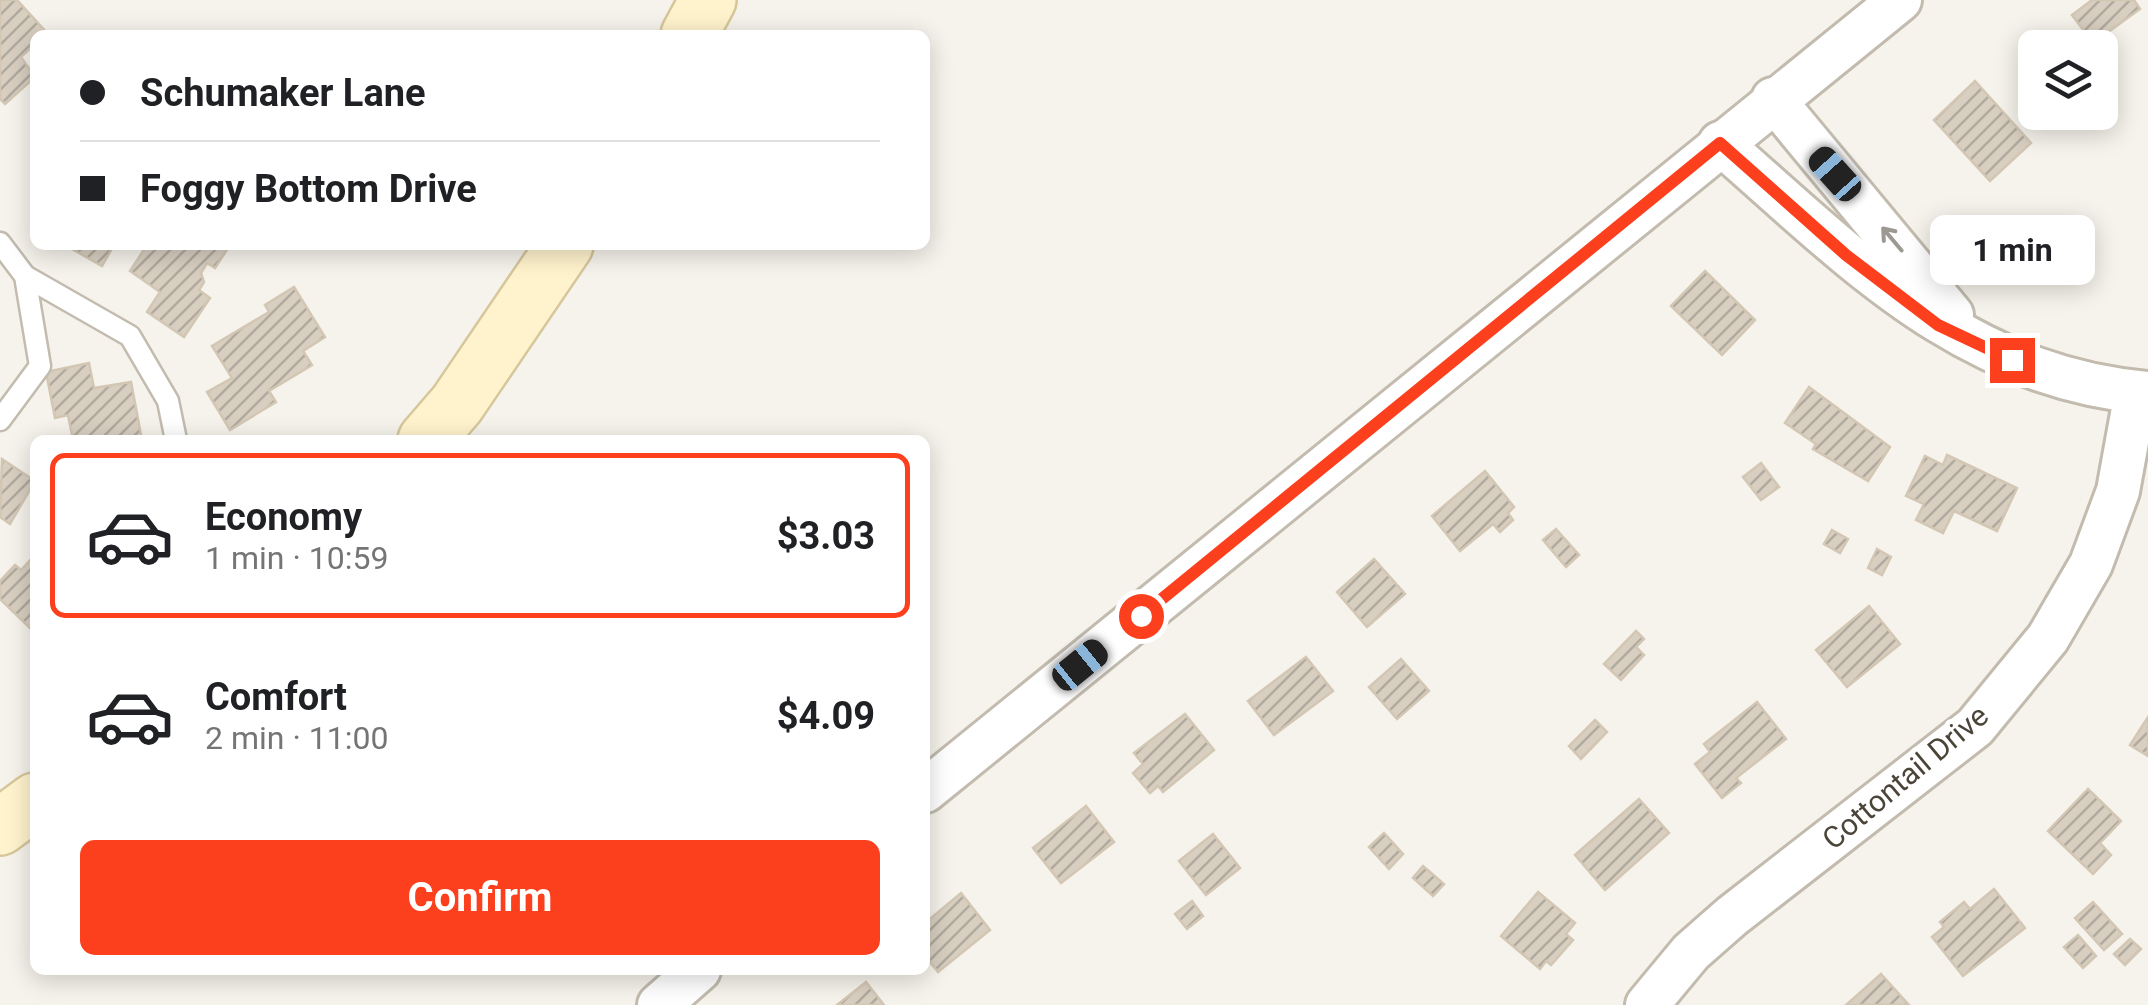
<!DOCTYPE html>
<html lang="en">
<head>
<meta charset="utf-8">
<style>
  :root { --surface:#fff; --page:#f6f6f6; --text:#202124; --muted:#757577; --line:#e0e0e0; --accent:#fc3f1d }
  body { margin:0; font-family:Roboto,sans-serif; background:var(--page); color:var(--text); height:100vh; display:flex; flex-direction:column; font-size:38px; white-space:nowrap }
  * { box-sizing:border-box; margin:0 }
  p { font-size:32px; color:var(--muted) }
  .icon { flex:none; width:55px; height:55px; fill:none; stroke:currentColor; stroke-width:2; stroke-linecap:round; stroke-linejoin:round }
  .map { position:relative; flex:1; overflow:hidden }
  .panel { position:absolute; left:30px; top:435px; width:900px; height:540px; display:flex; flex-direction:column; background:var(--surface); border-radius:15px; box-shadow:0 5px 25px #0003 }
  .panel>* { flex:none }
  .banner { position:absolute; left:30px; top:30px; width:900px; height:220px; border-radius:15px; box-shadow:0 5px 25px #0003; display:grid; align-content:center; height:220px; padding:0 50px; background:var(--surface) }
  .controls { position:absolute; left:2018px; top:30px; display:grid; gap:20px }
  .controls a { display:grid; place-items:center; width:100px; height:100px; border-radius:15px; background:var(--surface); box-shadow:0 5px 25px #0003; font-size:50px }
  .end { position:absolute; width:45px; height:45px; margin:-22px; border:12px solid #fc3f1d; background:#fff; box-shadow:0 0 0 5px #fff }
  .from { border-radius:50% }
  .bubble { position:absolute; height:70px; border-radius:15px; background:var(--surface); box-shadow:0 5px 25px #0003; font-size:32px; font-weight:700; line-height:70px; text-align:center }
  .car { position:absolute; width:30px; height:60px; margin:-30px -15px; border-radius:12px; box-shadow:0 0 8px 2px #0007; background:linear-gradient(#222 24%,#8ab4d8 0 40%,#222 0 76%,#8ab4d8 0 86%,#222 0) }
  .banner b { display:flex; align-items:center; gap:35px; height:95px; font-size:38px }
  .banner b+b { border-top:2px solid var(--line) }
  .banner i { width:25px; height:25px; background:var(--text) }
  ul { padding:18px 0 0; list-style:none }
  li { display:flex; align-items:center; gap:30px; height:165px; margin:0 20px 15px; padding:0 30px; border:5px solid transparent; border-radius:15px }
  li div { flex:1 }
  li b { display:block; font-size:38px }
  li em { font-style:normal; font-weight:700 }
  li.on { border-color:var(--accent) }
  li>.icon { width:90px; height:90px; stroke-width:1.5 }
  .button { display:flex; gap:20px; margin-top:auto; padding:20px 50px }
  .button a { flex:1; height:115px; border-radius:15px; background:var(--accent); color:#fff; font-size:40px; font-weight:700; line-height:115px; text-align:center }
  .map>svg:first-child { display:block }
  .building { fill:url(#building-hatch); stroke:#d3c7b4; stroke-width:2.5 }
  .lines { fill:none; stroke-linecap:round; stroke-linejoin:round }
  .service-casing { stroke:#c2bbae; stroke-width:25 }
  .minor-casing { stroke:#c2bbae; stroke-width:48 }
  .secondary-casing { stroke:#d6c79b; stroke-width:60 }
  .service { stroke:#fff; stroke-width:20 }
  .minor { stroke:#fff; stroke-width:42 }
  .secondary { stroke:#fff3cd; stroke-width:55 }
  .oneway { stroke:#9c9892 }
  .route { stroke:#fc3f1d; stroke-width:12 }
  .labels { text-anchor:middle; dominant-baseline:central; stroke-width:10; stroke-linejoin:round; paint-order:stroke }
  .street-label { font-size:30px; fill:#4b4439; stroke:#fff }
</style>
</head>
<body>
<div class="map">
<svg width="2148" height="1005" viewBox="0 0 2148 1005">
  <defs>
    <pattern id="building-hatch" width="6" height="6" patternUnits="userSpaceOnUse" patternTransform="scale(2.5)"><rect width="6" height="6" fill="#d8cfc1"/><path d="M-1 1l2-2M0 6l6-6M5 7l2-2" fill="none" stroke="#b1aa9e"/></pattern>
  </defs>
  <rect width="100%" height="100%" fill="#f6f3ec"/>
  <g class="building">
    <path d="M0,0H17L47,33L35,35V44L21,57L35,77L5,104L0,99Z"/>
    <path d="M2092,0H2134L2140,9L2093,43L2072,15Z"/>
    <path d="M1975,81L2031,143L1990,181L1934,120Z"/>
    <path d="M65,245H114L102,266Z"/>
    <path d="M147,245H230L215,268L207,263L201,273L204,282L199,290L210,298L184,337L147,312L160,292L130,271Z"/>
    <path d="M1705,271L1755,320L1722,355L1671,306Z"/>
    <path d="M294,287L325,337L303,351L312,365L269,391L276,402L230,430L207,392L232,378L212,346L269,312L265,305Z"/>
    <path d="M89,363L94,388L131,382L142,440H73L68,415L55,418L46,372Z"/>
    <path d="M1809,387L1890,447L1868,481L1813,449L1816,444L1785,423Z"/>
    <path d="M1947,455L2017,488L1997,531L1954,511L1943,533L1916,520L1924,504L1906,496L1925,456L1943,465Z"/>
    <path d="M2,459L35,481L10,524L0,517Z"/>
    <path d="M1761,463L1779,487L1761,500L1743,477Z"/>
    <path d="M1485,471L1514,507L1508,513L1513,520L1500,532L1493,524L1460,551L1432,516Z"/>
    <path d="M1556,529L1579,555L1566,567L1543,540Z"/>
    <path d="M1832,530L1848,539L1840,553L1824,544Z"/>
    <path d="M1877,549L1891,557L1882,575L1868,568Z"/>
    <path d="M35,555V630L33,631L0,599V581L15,565L21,570Z"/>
    <path d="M1374,559L1405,594L1367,627L1337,592Z"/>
    <path d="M1869,606L1900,644L1847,687L1816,650Z"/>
    <path d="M1636,631L1644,639L1636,647L1644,655L1621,680L1604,664Z"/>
    <path d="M1306,657L1333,691L1274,735L1248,701Z"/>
    <path d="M1401,659L1429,691L1397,719L1369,687Z"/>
    <path d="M1757,702L1786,739L1736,778L1741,783L1722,798L1695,764L1710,752L1704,744Z"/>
    <path d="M1185,714L1214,750L1163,792L1158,786L1150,793L1133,773L1143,764L1134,753Z"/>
    <path d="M2148,717V756L2130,745Z"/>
    <path d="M1595,720L1607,732L1581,759L1569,746Z"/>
    <path d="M2088,789L2121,821L2100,843L2111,855L2093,874L2048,831Z"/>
    <path d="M1639,799L1669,833L1605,890L1575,855Z"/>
    <path d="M1086,806L1114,842L1061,883L1033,848Z"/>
    <path d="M1384,833L1403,854L1389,869L1369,847Z"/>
    <path d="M1213,834L1240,868L1206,895L1179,861Z"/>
    <path d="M1423,866L1444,884L1433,896L1413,878Z"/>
    <path d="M1994,889L2025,928L1963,976L1932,937L1944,927L1940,922L1964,902L1970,909Z"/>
    <path d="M1538,892L1575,923L1566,934L1573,940L1551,965L1546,961L1540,969L1501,936Z"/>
    <path d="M961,893L990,930L938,972L925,956V923Z"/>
    <path d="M1192,901L1203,916L1187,929L1175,914Z"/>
    <path d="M2093,902L2122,934L2104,950L2075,918Z"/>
    <path d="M2078,935L2096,956L2083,968L2064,947Z"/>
    <path d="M2130,939L2141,949L2125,965L2114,954Z"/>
    <path d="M1881,974L1909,1005H1846Z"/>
    <path d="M866,982L884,1005H837Z"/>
  </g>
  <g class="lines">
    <defs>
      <g id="service">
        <path d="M0,243L25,276L40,366L0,420"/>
        <path d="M25,276L130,336L168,401L176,440"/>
      </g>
      <g id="minor">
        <path d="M1773,99L1952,315"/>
        <path d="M1720,143C1852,258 1963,377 2148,393"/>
        <path d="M925,791L1900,0"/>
        <path d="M659,1005L699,970"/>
        <path d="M1647,1005L1691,952L1732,916L1975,727L2048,638L2091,564L2118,491L2136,392"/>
      </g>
      <g id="secondary">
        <path d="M689,35L708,0"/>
        <path d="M426,440L457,404L565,245"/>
        <path d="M0,827L35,801"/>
      </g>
    </defs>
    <use href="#service" class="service-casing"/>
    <use href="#minor" class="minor-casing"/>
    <use href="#secondary" class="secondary-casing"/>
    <use href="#service" class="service"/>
    <use href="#minor" class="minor"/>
    <use href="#secondary" class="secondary"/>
  </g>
  <defs><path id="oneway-shaft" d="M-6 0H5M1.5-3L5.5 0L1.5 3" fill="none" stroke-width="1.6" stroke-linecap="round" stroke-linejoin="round" transform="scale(2.5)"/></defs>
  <use class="oneway" href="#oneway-shaft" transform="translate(1892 239) rotate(-130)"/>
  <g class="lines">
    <path class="route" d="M1141,616L1720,143L1846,255L1938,325L2012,360"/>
  </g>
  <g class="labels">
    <g class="street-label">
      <text transform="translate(1905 777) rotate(-40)">Cottontail Drive</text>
    </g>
  </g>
</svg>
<div class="controls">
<a><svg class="icon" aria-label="layers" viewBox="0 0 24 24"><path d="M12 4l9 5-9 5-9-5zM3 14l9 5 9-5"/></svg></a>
</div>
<i class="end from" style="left:1141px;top:616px"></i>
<i class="end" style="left:2012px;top:360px"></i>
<div class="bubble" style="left:1930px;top:215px;width:165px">1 min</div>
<i class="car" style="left:1835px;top:174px;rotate:318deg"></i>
<i class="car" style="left:1080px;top:665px;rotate:51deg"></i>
<div class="banner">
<b><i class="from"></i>Schumaker Lane</b>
<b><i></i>Foggy Bottom Drive</b>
</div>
<section class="panel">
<ul>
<li class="on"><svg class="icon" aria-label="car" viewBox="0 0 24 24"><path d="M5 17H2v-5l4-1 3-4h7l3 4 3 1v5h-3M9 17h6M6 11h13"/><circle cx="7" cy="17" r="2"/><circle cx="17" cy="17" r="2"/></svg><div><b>Economy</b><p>1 min · 10:59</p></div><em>$3.03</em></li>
<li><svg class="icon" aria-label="car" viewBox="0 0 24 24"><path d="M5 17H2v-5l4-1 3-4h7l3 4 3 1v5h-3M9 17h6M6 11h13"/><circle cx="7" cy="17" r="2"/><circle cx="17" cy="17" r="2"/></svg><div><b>Comfort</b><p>2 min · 11:00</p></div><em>$4.09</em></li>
</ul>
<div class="button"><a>Confirm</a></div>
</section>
</div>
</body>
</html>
